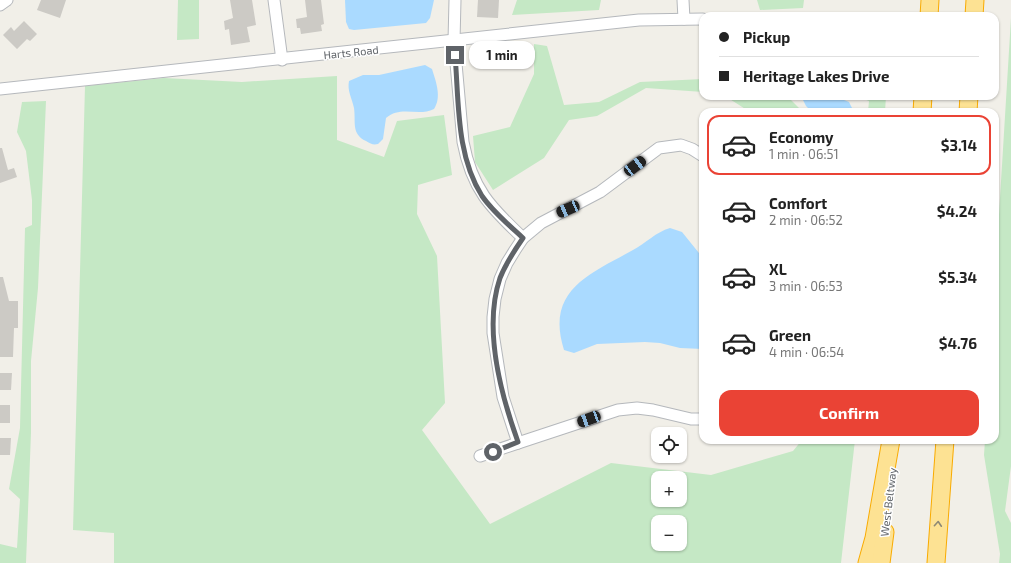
<!DOCTYPE html>
<html lang="en">
<head>
<meta charset="utf-8">
<style>
  :root { --surface:#fff; --page:#f2f2f2; --text:#222; --muted:#767676; --line:#e0e0e0; --accent:#ea4335 }
  body { margin:0; font-family:"Exo 2",sans-serif; background:var(--page); color:var(--text); height:100vh; display:flex; flex-direction:column; font-size:15px; white-space:nowrap }
  * { box-sizing:border-box; margin:0 }
  p { font-size:13px; color:var(--muted) }
  .icon { flex:none; width:22px; height:22px; fill:none; stroke:currentColor; stroke-width:2; stroke-linecap:round; stroke-linejoin:round }
  .map { position:relative; flex:1; overflow:hidden }
  .details { position:absolute; left:699px; top:108px; width:300px; height:336px; display:flex; flex-direction:column; background:var(--surface); border-radius:12px; box-shadow:0 1px 3px #0004 }
  .details>* { flex:none }
  .banner { position:absolute; left:699px; top:12px; width:300px; height:88px; border-radius:12px; box-shadow:0 1px 3px #0004; display:grid; align-content:center; height:88px; padding:0 20px; background:var(--surface) }
  .controls { position:absolute; left:651px; top:427px; display:grid; gap:8px }
  .controls a { display:grid; place-items:center; width:36px; height:36px; border-radius:8px; background:var(--surface); box-shadow:0 1px 3px #0004; font-size:20px }
  .end { position:absolute; width:18px; height:18px; margin:-9px; border:5px solid #5f6368; background:#fff; box-shadow:0 0 0 2px #fff }
  .from { border-radius:50% }
  .bubble { position:absolute; height:28px; border-radius:12px; background:var(--surface); box-shadow:0 1px 3px #0004; font-size:13px; font-weight:700; line-height:28px; text-align:center }
  .car { position:absolute; width:12px; height:24px; margin:-12px -6px; border-radius:5px; box-shadow:0 0 3px 1px #0007; background:linear-gradient(#222 24%,#8ab4d8 0 40%,#222 0 76%,#8ab4d8 0 86%,#222 0) }
  .banner b { display:flex; align-items:center; gap:14px; height:38px; font-size:15px }
  .banner b+b { border-top:1px solid var(--line) }
  .banner i { width:10px; height:10px; background:var(--text) }
  ul { padding:7px 0 0; list-style:none }
  li { display:flex; align-items:center; gap:12px; height:60px; margin:0 8px 6px; padding:0 12px; border:2px solid transparent; border-radius:12px }
  li div { flex:1 }
  li b { display:block; font-size:15px }
  li em { font-style:normal; font-weight:700 }
  li.on { border-color:var(--accent) }
  li>.icon { width:36px; height:36px; stroke-width:1.5 }
  .primary-button { display:flex; gap:8px; margin-top:auto; padding:8px 20px }
  .primary-button a { flex:1; height:46px; border-radius:12px; background:var(--accent); color:#fff; font-size:16px; font-weight:700; line-height:46px; text-align:center }
  .map>svg:first-child { display:block }
  .green { fill:#c5e8c5; fill-rule:evenodd }
  .water { fill:#aadaff }
  .building { fill:#cccac5 }
  .lines { fill:none; stroke-linecap:round; stroke-linejoin:round }
  .minor-casing { stroke:#b5b8bc; stroke-width:13 }
  .highway-casing { stroke:#f9ab00; stroke-width:19 }
  .minor { stroke:#fff; stroke-width:11 }
  .highway { stroke:#fde293; stroke-width:17 }
  .oneway { stroke:#8e8975 }
  .route { stroke:#5f6368; stroke-width:5 }
  .labels { text-anchor:middle; dominant-baseline:central; stroke-width:3; stroke-linejoin:round; paint-order:stroke }
  .street-label { font-size:11px; fill:#5f6368; stroke:#fff }
</style>
</head>
<body>
<div class="map">
<svg width="1011" height="563" viewBox="0 0 1011 563">
  <rect width="100%" height="100%" fill="#f1efe8"/>
  <g class="green">
    <path d="M178,0H199V39L177,40Z"/>
    <path d="M517,0H601L599,10L512,15Z"/>
    <path d="M757,0H804L803,8L760,10Z"/>
    <path d="M1011,18V466L1005,511L1011,523V563H999L1000,554L984,455L985,440H995V280Z"/>
    <path d="M534,44L547,46L564,105L599,102L640,82L703,79V92L646,88L597,116L569,120L544,158L493,190L475,162L473,136L510,127L534,74Z"/>
    <path d="M337,76V140L384,157L397,121L444,115L452,175L418,185L417,214L437,256L445,403L422,430L490,524L611,463L711,475L793,451L802,440H855L841,563H114V533L73,530L85,86L164,78L242,82ZM658,478H680V500H658ZM658,522H680V544H658Z"/>
    <path d="M725,96H787L803,112H750Z"/>
    <path d="M856,96H886L885,112H868L869,101Z"/>
    <path d="M46,101L38,288L31,361V433L26,563H0V544L17,548L20,499L9,489L20,428L25,228L32,225V200L26,151L17,132L22,102Z"/>
  </g>
  <g class="water">
    <path d="M345,0H434L430,18L426,23L354,30L349,29L346,22Z"/>
    <path d="M425,65L432,69C436,82 442,97 434,109C418,117 401,105 386,118L383,139L378,144C373,145 371,144 366,141C351,134 356,122 354,108C352,98 347,91 349,81L363,75H379Z"/>
    <path d="M801,96H834L849,102L854,112H812L806,106Z"/>
    <path d="M670,228L682,232L703,258V349L680,348L660,343L645,342L597,344L574,353L564,350C545,290 590,274 633,250C646,243 656,232 670,228Z"/>
  </g>
  <g class="building">
    <path d="M41,0H66L60,18L37,10Z"/>
    <path d="M230,0H252L256,25L247,27L250,42L231,45L229,29L225,30L224,21L233,18Z"/>
    <path d="M305,0H321L324,24L321,25L322,31L301,34L300,28H297L296,19L307,17Z"/>
    <path d="M478,0H499L498,18L477,17Z"/>
    <path d="M24,21L37,34L30,41L27,39L17,49L3,35L11,27L14,31Z"/>
    <path d="M0,148H2L8,170L14,168L17,177L0,183Z"/>
    <path d="M0,277H3L9,301H18V328H14L13,357H0Z"/>
    <path d="M0,373H12L11,390H0Z"/>
    <rect x="0" y="405" width="10" height="18"/>
    <path d="M0,438H11L10,455H0Z"/>
  </g>
  <g class="lines">
    <defs>
      <g id="minor">
        <path d="M274,0L282,60"/>
        <path d="M455,0L454,41L463,142C472,189 490,207 523,238"/>
        <path d="M683,0L684,19"/>
        <path d="M0,5L7,0"/>
        <path d="M0,89L639,20L703,19"/>
        <path d="M703,156L692,149L681,145L659,148L600,192L541,223L523,238L515,250L507,263L500,279L495,299L493,317V333L503,397L518,443L618,410L637,408L653,410L691,419H703"/>
        <path d="M480,456L518,443"/>
      </g>
      <g id="highway">
        <path d="M929,16L930,0"/>
        <path d="M974,16L975,0"/>
        <path d="M922,112L923,96"/>
        <path d="M968,112L969,96"/>
        <path d="M867,563L874,538L891,440"/>
        <path d="M881,563L885,532"/>
        <path d="M936,563L945,440"/>
      </g>
    </defs>
    <use href="#minor" class="minor-casing"/>
    <use href="#highway" class="highway-casing"/>
    <use href="#minor" class="minor"/>
    <use href="#highway" class="highway"/>
  </g>
  <defs><path id="oneway-chevron" d="M-2-3.5L2.5 0L-2 3.5" fill="none" stroke-width="1.6" stroke-linecap="round" stroke-linejoin="round"/></defs>
  <use class="oneway" href="#oneway-chevron" transform="translate(938 524) rotate(-86)"/>
  <g class="lines">
    <path class="route" d="M455,55C459,102 456,155 482,196C493,212 509,225 523,238C514,251 506,263 500,278C483,328 501,395 518,442L493,452"/>
  </g>
  <g class="labels">
    <g class="street-label">
      <text transform="translate(351 52) rotate(-6)">Harts Road</text>
      <text transform="translate(888 502) rotate(-83)">West Beltway</text>
    </g>
  </g>
</svg>
<div class="controls">
<a><svg class="icon" aria-label="locate" viewBox="0 0 24 24"><circle cx="12" cy="12" r="6"/><path d="M12 2v4M12 18v4M2 12h4M18 12h4"/></svg></a>
<a>+</a>
<a>−</a>
</div>
<i class="end from" style="left:493px;top:452px"></i>
<i class="end" style="left:455px;top:55px"></i>
<div class="bubble" style="left:469px;top:41px;width:66px">1 min</div>
<i class="car" style="left:635px;top:166px;rotate:53deg"></i>
<i class="car" style="left:568px;top:209px;rotate:247deg"></i>
<i class="car" style="left:589px;top:419px;rotate:250deg"></i>
<div class="banner">
<b><i class="from"></i>Pickup</b>
<b><i></i>Heritage Lakes Drive</b>
</div>
<section class="details">
<ul>
<li class="on"><svg class="icon" aria-label="car" viewBox="0 0 24 24"><path d="M5 17H2v-5l4-1 3-4h7l3 4 3 1v5h-3M9 17h6M6 11h13"/><circle cx="7" cy="17" r="2"/><circle cx="17" cy="17" r="2"/></svg><div><b>Economy</b><p>1 min · 06:51</p></div><em>$3.14</em></li>
<li><svg class="icon" aria-label="car" viewBox="0 0 24 24"><path d="M5 17H2v-5l4-1 3-4h7l3 4 3 1v5h-3M9 17h6M6 11h13"/><circle cx="7" cy="17" r="2"/><circle cx="17" cy="17" r="2"/></svg><div><b>Comfort</b><p>2 min · 06:52</p></div><em>$4.24</em></li>
<li><svg class="icon" aria-label="car" viewBox="0 0 24 24"><path d="M5 17H2v-5l4-1 3-4h7l3 4 3 1v5h-3M9 17h6M6 11h13"/><circle cx="7" cy="17" r="2"/><circle cx="17" cy="17" r="2"/></svg><div><b>XL</b><p>3 min · 06:53</p></div><em>$5.34</em></li>
<li><svg class="icon" aria-label="car" viewBox="0 0 24 24"><path d="M5 17H2v-5l4-1 3-4h7l3 4 3 1v5h-3M9 17h6M6 11h13"/><circle cx="7" cy="17" r="2"/><circle cx="17" cy="17" r="2"/></svg><div><b>Green</b><p>4 min · 06:54</p></div><em>$4.76</em></li>
</ul>
<div class="primary-button"><a>Confirm</a></div>
</section>
</div>
</body>
</html>
